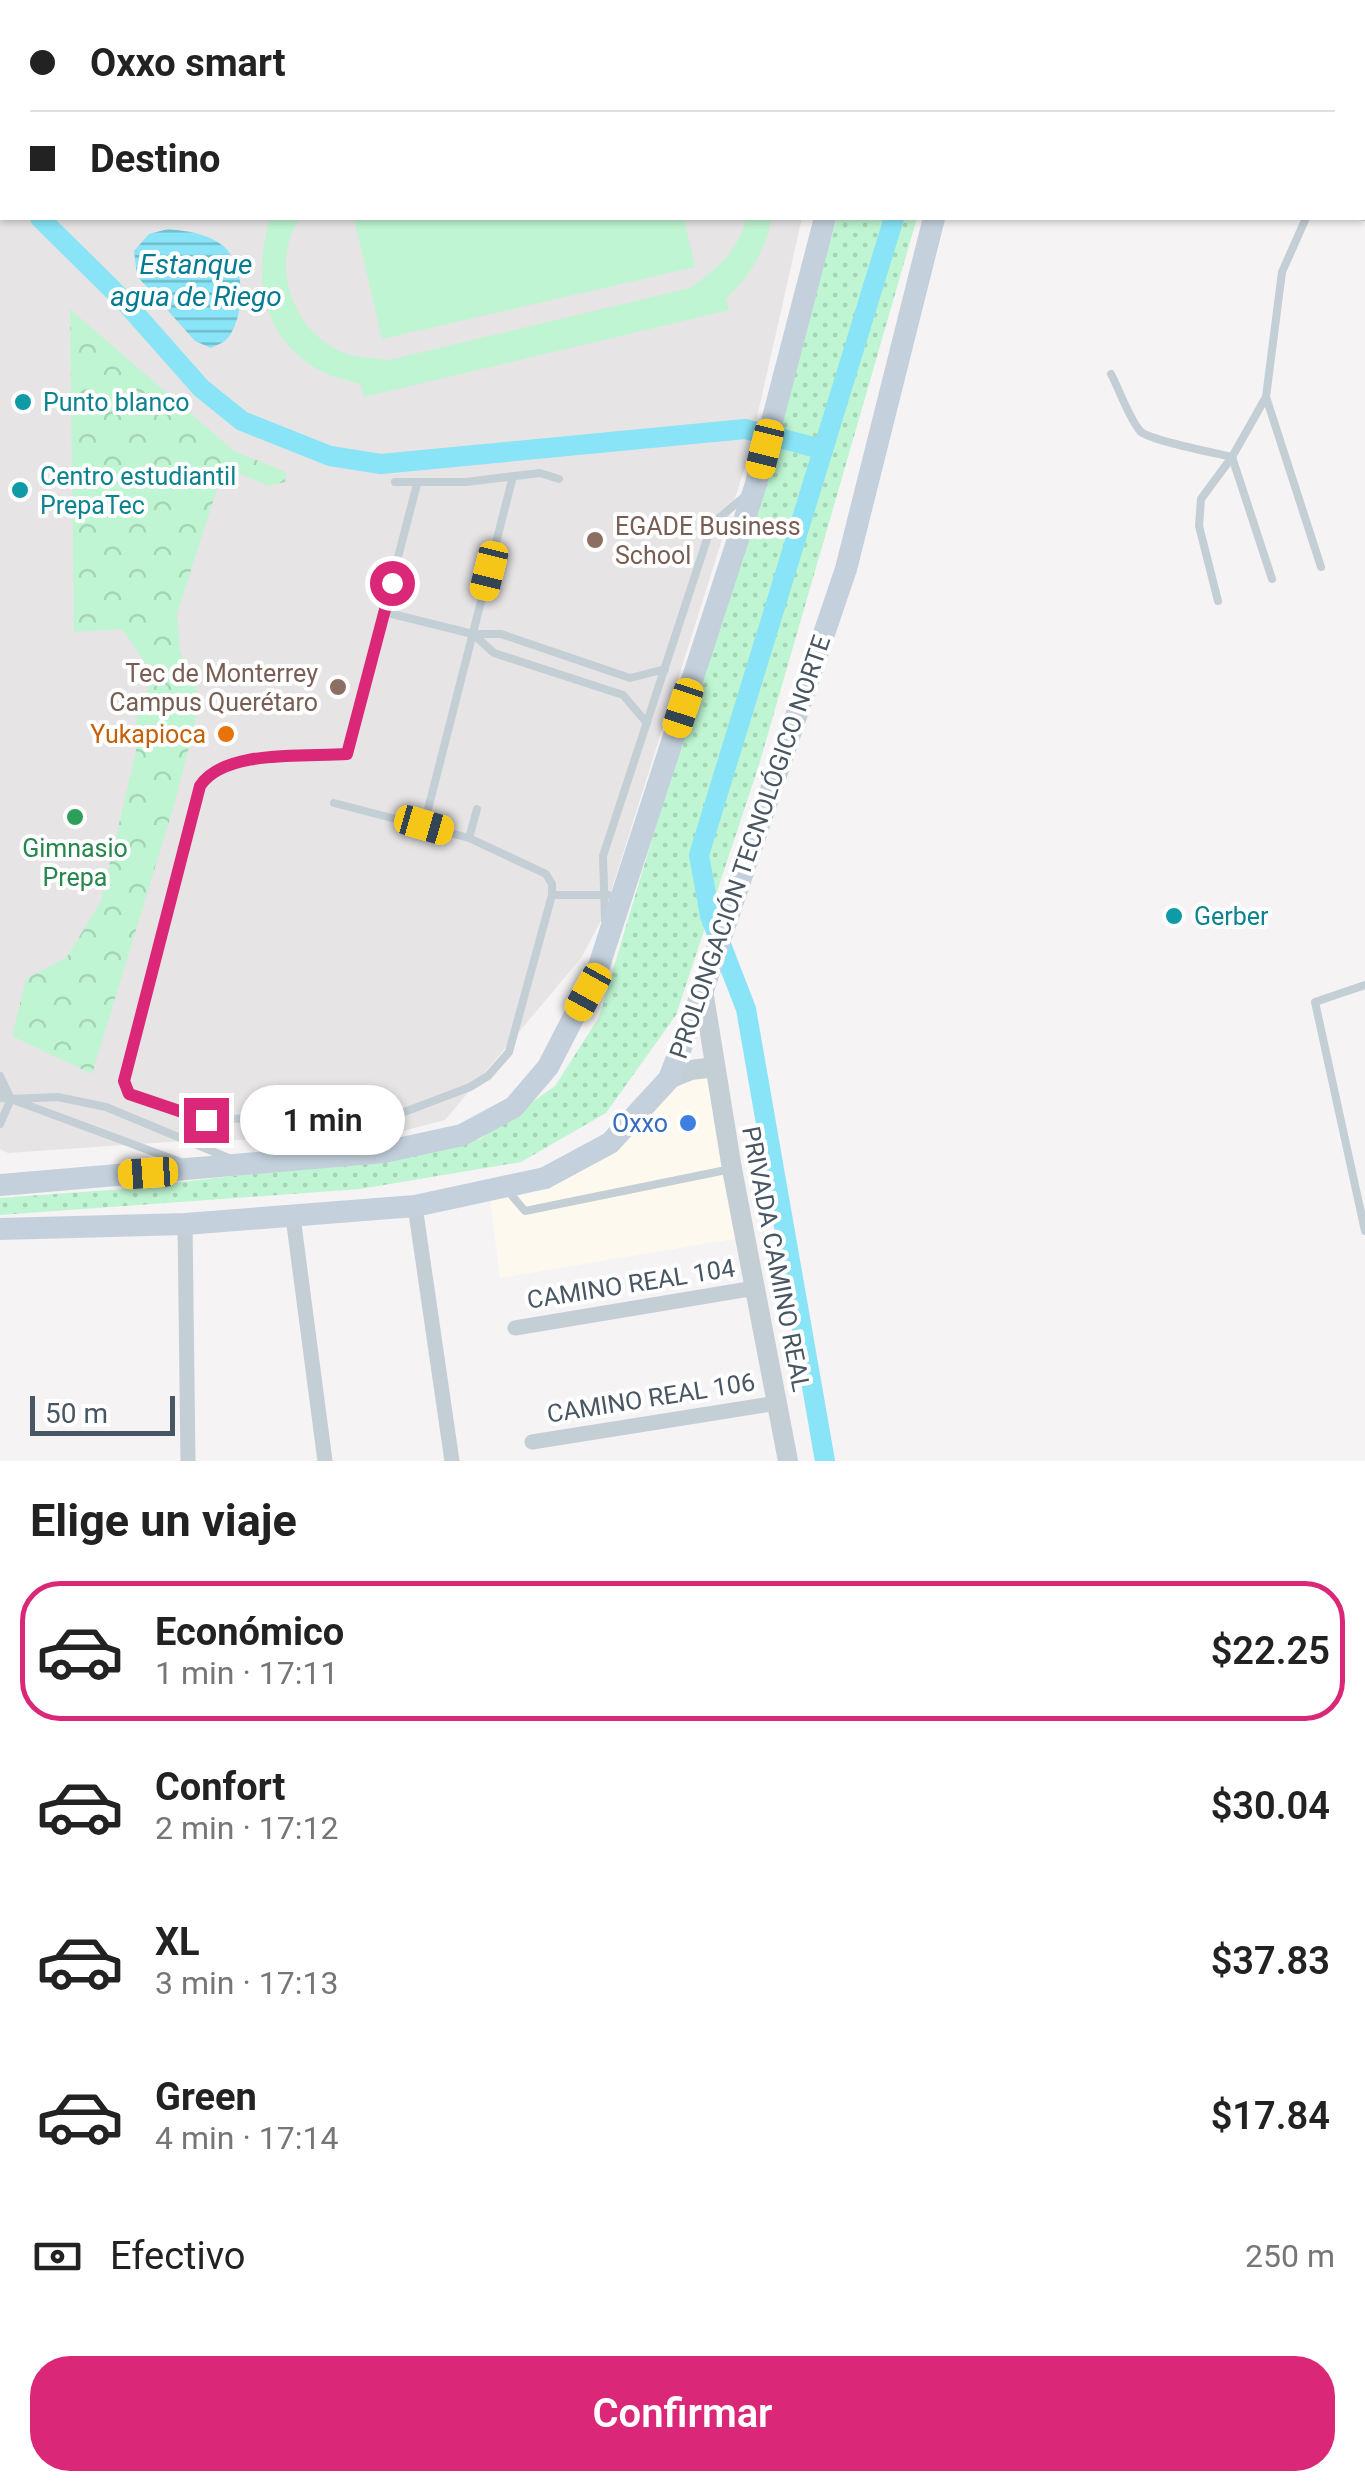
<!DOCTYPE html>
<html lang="es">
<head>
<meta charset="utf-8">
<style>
  :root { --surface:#fff; --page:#f2f2f2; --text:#222; --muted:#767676; --line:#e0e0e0; --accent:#db2777 }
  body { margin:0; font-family:Roboto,sans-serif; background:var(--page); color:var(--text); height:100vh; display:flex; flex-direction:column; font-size:38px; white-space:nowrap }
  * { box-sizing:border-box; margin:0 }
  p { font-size:32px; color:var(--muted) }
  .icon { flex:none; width:55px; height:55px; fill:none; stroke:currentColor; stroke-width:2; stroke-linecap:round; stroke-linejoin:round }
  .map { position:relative; height:1461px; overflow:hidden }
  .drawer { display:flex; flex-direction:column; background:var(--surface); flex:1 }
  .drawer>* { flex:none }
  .guide { position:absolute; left:0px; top:0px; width:1365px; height:220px; box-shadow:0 2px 8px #0004; display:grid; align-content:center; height:220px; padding:0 30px; background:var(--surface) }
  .scale { position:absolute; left:30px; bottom:25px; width:145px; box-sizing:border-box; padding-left:10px; border:5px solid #485763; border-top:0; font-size:28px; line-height:35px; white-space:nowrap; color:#485763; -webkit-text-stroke:8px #fff; paint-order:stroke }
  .end { position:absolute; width:45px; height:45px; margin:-22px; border:12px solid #db2777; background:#fff; box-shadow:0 0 0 5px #fff }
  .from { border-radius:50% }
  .bubble { position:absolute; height:70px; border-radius:35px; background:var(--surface); box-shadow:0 2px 8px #0004; font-size:32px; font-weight:600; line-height:70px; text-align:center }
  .car { position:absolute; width:30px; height:60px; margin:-30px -15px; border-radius:12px; box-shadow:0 0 8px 2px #0007; background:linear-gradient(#f5c518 24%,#345 0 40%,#f5c518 0 76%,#345 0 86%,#f5c518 0) }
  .guide b { display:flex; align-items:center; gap:35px; height:95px; font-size:38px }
  .guide b+b { border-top:2px solid var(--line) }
  .guide i { width:25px; height:25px; background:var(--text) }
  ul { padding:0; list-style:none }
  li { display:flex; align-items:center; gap:30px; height:140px; margin:0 20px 15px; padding:0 10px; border:5px solid transparent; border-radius:40px }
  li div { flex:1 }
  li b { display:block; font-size:38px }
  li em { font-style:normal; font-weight:600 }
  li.current { border-color:var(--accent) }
  li>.icon { width:90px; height:90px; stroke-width:1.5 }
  h2 { padding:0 30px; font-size:45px; line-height:120px }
  .pay { display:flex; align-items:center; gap:25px; height:110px; padding:0 30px; font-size:38px }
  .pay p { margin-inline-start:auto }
  .button { display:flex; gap:20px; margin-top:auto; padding:20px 30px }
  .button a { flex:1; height:115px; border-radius:40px; background:var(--accent); color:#fff; font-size:40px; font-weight:600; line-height:115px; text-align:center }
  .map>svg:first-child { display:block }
  .commercial { fill:#fef9ee }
  .education { fill:#e6e4e5 }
  .grass { fill:#bff5d2 }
  .forest { fill:url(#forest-crowns) }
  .garden { fill:url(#garden-dots) }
  .water { fill:url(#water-rules) }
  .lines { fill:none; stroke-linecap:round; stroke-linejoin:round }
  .canal { stroke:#88e4f6; stroke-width:20 }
  .service { stroke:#c3ced5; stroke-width:8 }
  .minor { stroke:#c3ced5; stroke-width:15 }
  .tertiary { stroke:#c3ced5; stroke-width:20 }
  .secondary { stroke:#c4d1dd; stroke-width:22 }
  .route { stroke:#db2777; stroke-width:12 }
  .culture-dot { fill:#0f9aa8; stroke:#fff; stroke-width:4 }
  .education-dot { fill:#8d6e63; stroke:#fff; stroke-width:4 }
  .food-dot { fill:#e8710a; stroke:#fff; stroke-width:4 }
  .leisure-dot { fill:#2e9e5b; stroke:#fff; stroke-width:4 }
  .shop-dot { fill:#3f7fe0; stroke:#fff; stroke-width:4 }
  .labels { text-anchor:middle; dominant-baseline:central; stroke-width:8; stroke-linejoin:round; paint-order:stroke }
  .culture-label { font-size:25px; fill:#0d838f; stroke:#fff; text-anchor:start }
  .education-label { font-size:25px; fill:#785e54; stroke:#fff; text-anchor:start }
  .food-label { font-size:25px; fill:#c56008; stroke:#fff; text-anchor:end }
  .street-label { font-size:25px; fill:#485763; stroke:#fff }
  .leisure-label { font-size:25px; fill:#27864d; stroke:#fff }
  .shop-label { font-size:25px; fill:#366cbe; stroke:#fff; text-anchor:end }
  .water-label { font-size:28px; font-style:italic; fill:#047b93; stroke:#fff }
</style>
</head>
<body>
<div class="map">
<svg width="1365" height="1461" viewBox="0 0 1365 1461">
  <defs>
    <pattern id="forest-crowns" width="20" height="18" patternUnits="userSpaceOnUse" patternTransform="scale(2.5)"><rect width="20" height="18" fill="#bff5d2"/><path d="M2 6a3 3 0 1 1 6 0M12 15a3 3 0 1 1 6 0" fill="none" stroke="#a6d4b7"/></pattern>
    <pattern id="garden-dots" width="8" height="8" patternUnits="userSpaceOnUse" patternTransform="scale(2.5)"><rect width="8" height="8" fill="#bff5d2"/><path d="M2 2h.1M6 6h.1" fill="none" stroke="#a6d4b7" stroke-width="1.8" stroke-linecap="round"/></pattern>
    <pattern id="water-rules" width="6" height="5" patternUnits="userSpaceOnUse" patternTransform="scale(2.5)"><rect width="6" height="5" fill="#88e4f6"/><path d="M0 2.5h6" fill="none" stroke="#71bccb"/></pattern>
  </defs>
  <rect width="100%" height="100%" fill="#f5f3f3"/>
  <path class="commercial" d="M715,1067L745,1237L500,1278L489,1191L610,1144L669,1079Z"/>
  <path class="education" d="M0,0H840L2,2V218H802L748,457L603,917L581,958L445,1120L376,1138L182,1141L8,1153L0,1149Z"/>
  <g class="grass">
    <path d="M270,218H300C269,263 292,331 342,352C355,358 374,358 389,360L690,288C717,269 739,251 746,218H772C765,251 751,275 726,299L729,310L364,397L360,384C348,380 334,378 323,372C262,340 252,279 270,218Z"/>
    <path d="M354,218H684L695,267L382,339Z"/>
  </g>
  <path class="forest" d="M70,309L234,451L286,472L285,482L269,486L224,467L177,614L180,652L197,683L195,723L175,802L92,1074L12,1036L26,979L67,957L101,901L136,751L137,709L155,677L122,629L74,632Z"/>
  <path class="garden" d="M837,218H917L759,765L676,1015L606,1113L521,1162L360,1189L0,1215V1198L123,1189L327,1165L480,1139L555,1086L599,1017Z"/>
  <path class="water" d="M168,229C187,231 206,233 222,245C245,263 246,310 230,335C226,342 219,344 211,348L195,341L137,276L134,251L149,234Z"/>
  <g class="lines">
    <g class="canal">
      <path d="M914,0V2"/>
      <path d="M0,177L2,180"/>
      <path d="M40,218L125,302L201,388L242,421L330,456L381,464L745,429L821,449"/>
      <path d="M825,1461L746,1009L710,916L699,855L894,218"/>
    </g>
    <g class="service">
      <path d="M416,0L417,2"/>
      <path d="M1111,374C1120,391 1128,416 1140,431C1148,440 1215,453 1232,457L1272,579"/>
      <path d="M1266,397L1321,567"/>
      <path d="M395,482H466L540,473L559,479"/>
      <path d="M1218,601L1199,526L1201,499L1232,457L1266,397L1282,272L1306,218"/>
      <path d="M384,612L473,634H501L630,678L665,669"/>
      <path d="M473,634L494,653L623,695L647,723"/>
      <path d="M334,803L469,838L546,874L552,884V895L509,1052L488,1076L470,1087L399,1114L303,1110L253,1118L206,1120L129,1094L124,1081L127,1065L200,787C224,749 305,757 347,754L417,484"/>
      <path d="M424,825L513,476"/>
      <path d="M469,838L477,809"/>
      <path d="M552,895H608"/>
      <path d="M605,920L603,856L712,524L744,497"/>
      <path d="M1365,985L1315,1002L1365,1231"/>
      <path d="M0,1076L11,1099L0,1124"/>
      <path d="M0,1091L11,1099L58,1097L106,1107L231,1159"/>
      <path d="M0,1098L11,1099L178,1161"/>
      <path d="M508,1191L525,1211L731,1169"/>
    </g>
    <g class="minor">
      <path d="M1128,0L1132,2"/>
      <path d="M1326,0L1330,2"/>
      <path d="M1349,2L1352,0"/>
      <path d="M415,1206L452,1461"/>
      <path d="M293,1217L325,1461"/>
      <path d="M185,1224L188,1461"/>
      <path d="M515,1328L755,1288"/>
      <path d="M532,1442L777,1403"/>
    </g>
    <g class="tertiary">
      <path d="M703,990L732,1169L788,1461"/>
      <path d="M669,1079L691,1070L715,1067"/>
    </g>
    <g class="secondary">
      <path d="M866,0V2"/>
      <path d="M1088,0L1092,2"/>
      <path d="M1049,2V0"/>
      <path d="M1362,168L1365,169"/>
      <path d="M1362,209L1365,210"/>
      <path d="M0,1185L384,1152L462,1135L514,1107L548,1067L597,972L755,487L825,218"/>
      <path d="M0,1229L185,1224L415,1206L545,1178L610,1143L669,1079L703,990L846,569L934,218"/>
    </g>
  </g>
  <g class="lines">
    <path class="route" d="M206,1120L129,1094L124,1081L200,786C224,749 305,757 347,754L392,583"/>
  </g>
  <g class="culture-dot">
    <circle cx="23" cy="402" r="10"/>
    <circle cx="20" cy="490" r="10"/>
    <circle cx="1174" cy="916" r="10"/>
  </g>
  <g class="education-dot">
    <circle cx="595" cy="540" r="10"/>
    <circle cx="338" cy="687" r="10"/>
  </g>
  <circle class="food-dot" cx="226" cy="734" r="10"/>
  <circle class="leisure-dot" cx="75" cy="817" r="10"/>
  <circle class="shop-dot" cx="688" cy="1123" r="10"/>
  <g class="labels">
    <g class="culture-label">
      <text x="43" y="402">Punto blanco</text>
      <text x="40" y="476">Centro estudiantil<tspan x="40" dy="29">PrepaTec</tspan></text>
      <text x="1194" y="916">Gerber</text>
    </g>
    <g class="education-label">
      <text x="615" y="526">EGADE Business<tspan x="615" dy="29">School</tspan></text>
      <text x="318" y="673" text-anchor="end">Tec de Monterrey<tspan x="318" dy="29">Campus Querétaro</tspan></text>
    </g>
    <g class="food-label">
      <text x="206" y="734">Yukapioca</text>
    </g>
    <g class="street-label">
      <text transform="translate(750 847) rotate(-71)">PROLONGACIÓN TECNOLÓGICO NORTE</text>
      <text transform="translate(776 1259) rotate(79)">PRIVADA CAMINO REAL</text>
      <text transform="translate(631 1284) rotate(-9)">CAMINO REAL 104</text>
      <text transform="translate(651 1398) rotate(-9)">CAMINO REAL 106</text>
    </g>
    <g class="leisure-label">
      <text x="75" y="848">Gimnasio<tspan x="75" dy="29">Prepa</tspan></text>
    </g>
    <g class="shop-label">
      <text x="668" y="1123">Oxxo</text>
    </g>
    <g class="water-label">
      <text x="196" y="264">Estanque<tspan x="196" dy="32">agua de Riego</tspan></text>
    </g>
  </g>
</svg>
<div class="scale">50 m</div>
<i class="end from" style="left:392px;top:583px"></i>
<i class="end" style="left:206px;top:1120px"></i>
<div class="bubble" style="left:240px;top:1085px;width:165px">1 min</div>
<i class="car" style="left:765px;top:449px;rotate:194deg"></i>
<i class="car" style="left:489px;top:571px;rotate:194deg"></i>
<i class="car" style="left:683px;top:708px;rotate:198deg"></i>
<i class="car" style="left:424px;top:825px;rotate:106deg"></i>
<i class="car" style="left:588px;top:992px;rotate:209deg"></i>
<i class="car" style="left:148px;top:1173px;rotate:266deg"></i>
<div class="guide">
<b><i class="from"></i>Oxxo smart</b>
<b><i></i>Destino</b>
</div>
</div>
<section class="drawer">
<h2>Elige un viaje</h2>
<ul>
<li class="current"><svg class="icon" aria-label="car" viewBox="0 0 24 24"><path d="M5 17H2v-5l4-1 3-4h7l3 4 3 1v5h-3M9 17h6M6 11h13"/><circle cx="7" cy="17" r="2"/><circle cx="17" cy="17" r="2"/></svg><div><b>Económico</b><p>1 min · 17:11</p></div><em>$22.25</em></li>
<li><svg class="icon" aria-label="car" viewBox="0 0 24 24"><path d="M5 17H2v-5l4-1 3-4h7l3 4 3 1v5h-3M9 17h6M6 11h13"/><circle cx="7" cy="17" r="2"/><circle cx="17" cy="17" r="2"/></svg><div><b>Confort</b><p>2 min · 17:12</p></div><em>$30.04</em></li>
<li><svg class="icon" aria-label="car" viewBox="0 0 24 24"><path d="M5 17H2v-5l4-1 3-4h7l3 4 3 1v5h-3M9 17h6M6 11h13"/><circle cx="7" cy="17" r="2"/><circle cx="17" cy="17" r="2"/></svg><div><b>XL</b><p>3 min · 17:13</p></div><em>$37.83</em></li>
<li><svg class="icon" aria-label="car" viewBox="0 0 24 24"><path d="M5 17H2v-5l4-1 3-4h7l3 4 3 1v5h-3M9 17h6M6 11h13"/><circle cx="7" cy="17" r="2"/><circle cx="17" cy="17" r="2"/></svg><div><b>Green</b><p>4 min · 17:14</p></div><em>$17.84</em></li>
</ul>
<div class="pay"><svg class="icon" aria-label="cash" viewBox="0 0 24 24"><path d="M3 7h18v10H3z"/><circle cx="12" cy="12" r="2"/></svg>Efectivo<p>250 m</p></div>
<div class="button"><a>Confirmar</a></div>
</section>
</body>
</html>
